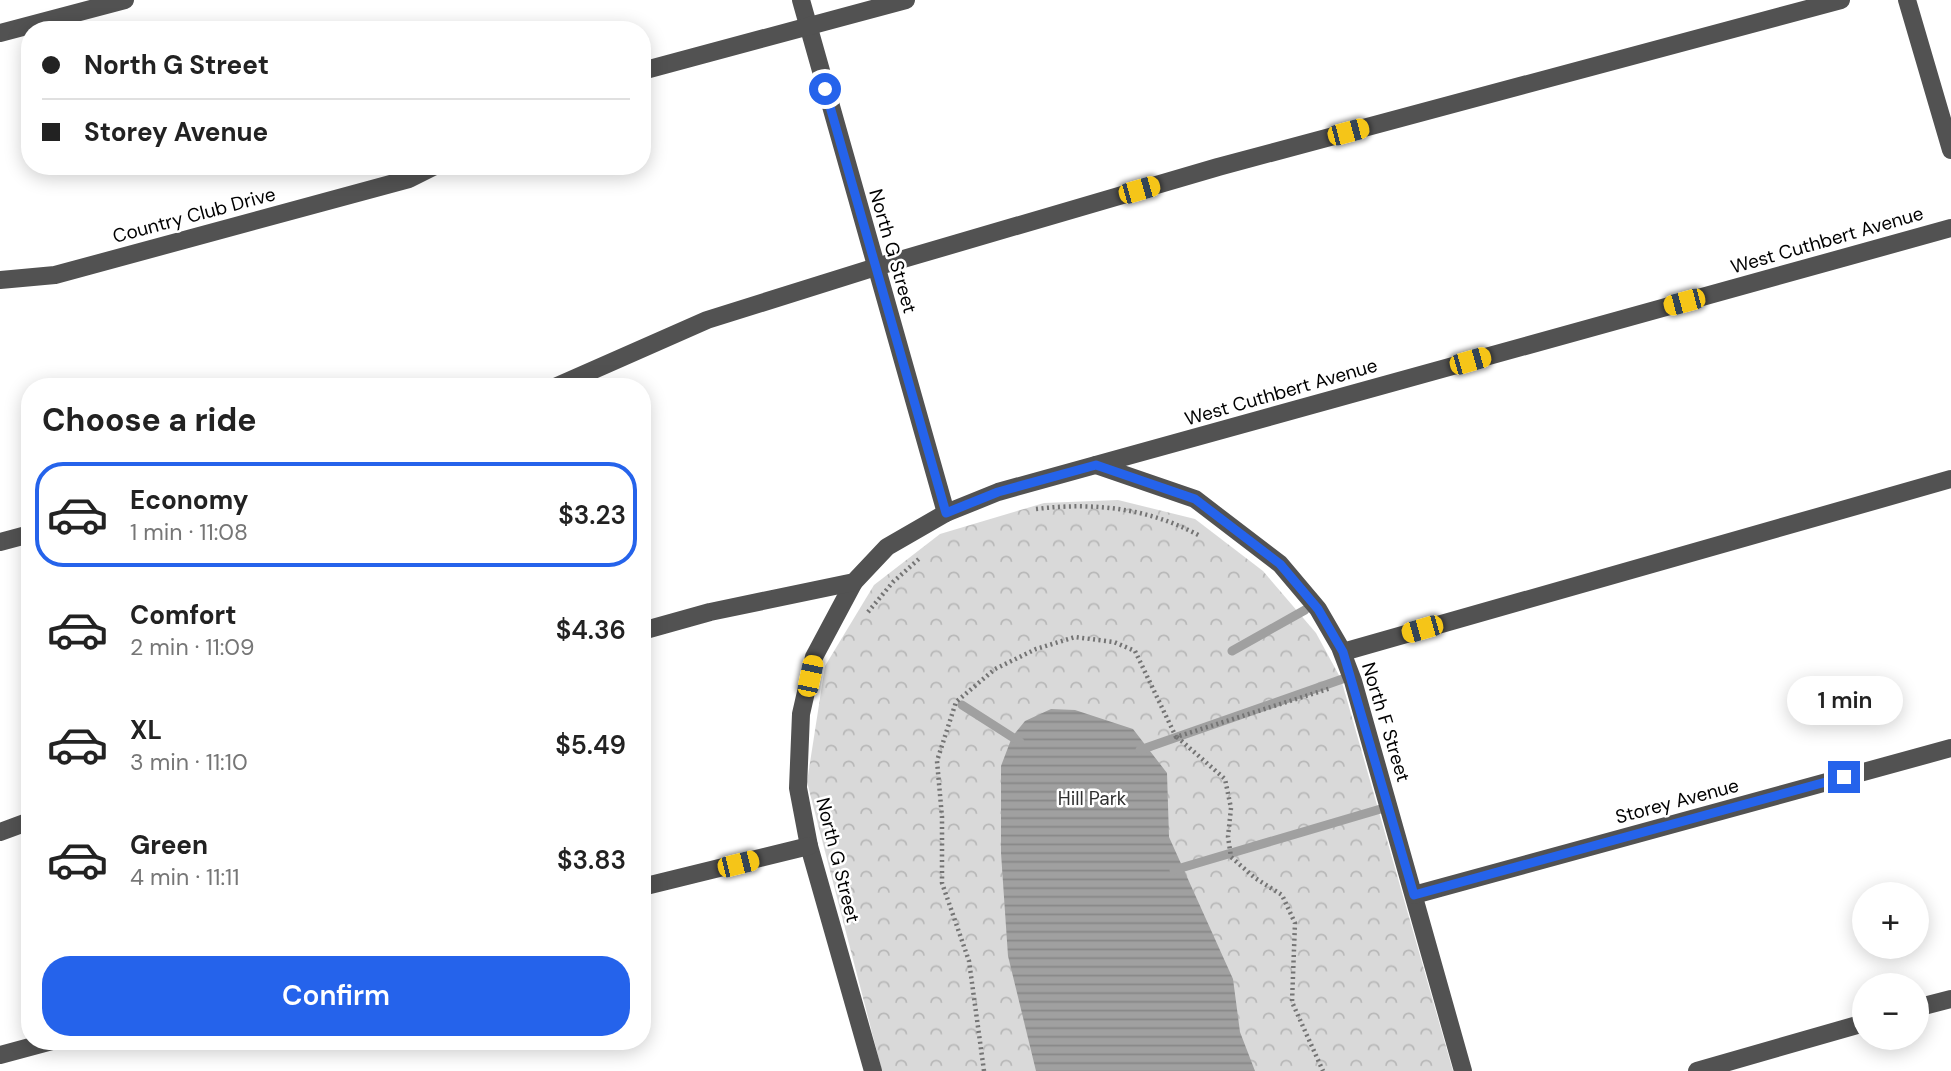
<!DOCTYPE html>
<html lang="en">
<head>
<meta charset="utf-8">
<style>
  :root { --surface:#fff; --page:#f6f6f6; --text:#222; --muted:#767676; --line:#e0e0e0; --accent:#2563eb }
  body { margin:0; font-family:"DM Sans",sans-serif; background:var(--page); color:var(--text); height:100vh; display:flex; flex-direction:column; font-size:26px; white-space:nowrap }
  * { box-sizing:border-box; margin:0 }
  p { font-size:23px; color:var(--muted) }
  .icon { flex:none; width:38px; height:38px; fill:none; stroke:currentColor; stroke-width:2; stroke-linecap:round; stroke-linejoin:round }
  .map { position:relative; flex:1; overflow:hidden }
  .details { position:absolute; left:21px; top:378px; width:630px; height:672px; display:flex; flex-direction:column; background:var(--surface); border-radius:28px; box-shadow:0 4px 18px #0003 }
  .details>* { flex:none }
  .hud { position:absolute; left:21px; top:21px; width:630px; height:154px; border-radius:28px; box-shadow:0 4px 18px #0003; display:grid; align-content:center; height:154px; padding:0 21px; background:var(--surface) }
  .controls { position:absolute; left:1852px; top:882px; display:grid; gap:14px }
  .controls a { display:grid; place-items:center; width:77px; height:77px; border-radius:50%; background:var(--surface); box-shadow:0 4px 18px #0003; font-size:35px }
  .end { position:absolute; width:32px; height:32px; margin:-16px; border:9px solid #2563eb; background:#fff; box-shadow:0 0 0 4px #fff }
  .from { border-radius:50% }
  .bubble { position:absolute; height:49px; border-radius:24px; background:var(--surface); box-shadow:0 4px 18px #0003; font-size:23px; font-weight:600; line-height:49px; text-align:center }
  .car { position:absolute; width:21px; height:42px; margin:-21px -10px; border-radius:9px; box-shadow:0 0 5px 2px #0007; background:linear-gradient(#f5c518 24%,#345 0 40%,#f5c518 0 76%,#345 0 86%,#f5c518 0) }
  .hud b { display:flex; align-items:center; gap:24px; height:66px; font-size:26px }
  .hud b+b { border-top:2px solid var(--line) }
  .hud i { width:18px; height:18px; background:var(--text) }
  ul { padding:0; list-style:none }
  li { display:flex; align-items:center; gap:21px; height:105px; margin:0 14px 10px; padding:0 7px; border:4px solid transparent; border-radius:28px }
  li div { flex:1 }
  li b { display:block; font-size:26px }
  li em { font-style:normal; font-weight:600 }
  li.on { border-color:var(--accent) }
  li>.icon { width:63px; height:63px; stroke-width:1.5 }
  h2 { padding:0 21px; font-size:32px; line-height:84px }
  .primary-button { display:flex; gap:14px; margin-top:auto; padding:14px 21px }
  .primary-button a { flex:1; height:80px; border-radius:28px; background:var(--accent); color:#fff; font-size:28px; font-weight:600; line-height:80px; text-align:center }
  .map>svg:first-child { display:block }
  .forest { fill:url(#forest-crowns) }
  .water { fill:url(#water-rules) }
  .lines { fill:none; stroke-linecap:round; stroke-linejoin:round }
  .stream { stroke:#a0a0a0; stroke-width:9 }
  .path { stroke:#747474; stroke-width:4.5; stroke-dasharray:2 3.5; stroke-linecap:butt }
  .minor { stroke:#525252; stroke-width:18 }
  .route { stroke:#2563eb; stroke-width:9 }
  .labels { text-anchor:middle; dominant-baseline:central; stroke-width:5; stroke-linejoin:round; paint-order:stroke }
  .street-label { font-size:19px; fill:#000; stroke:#fff }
  .park-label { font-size:19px; fill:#303030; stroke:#fff }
</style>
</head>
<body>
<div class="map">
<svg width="1951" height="1071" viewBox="0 0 1951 1071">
  <defs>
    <pattern id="forest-crowns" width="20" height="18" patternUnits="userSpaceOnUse" patternTransform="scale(1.75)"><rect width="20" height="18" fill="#d9d9d9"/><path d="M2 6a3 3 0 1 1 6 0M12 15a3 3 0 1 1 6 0" fill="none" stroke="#b8b8b8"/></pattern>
    <pattern id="water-rules" width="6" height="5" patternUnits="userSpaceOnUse" patternTransform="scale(1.75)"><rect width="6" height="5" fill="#a0a0a0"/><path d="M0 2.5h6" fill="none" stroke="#888"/></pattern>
  </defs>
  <rect width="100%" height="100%" fill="#fff"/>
  <path class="forest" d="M1118,500L1195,519L1263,571L1316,633L1341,679L1453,1071H882L807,782L825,666L874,585L940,534L1044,503Z"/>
  <path class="water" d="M1051,709L1075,710L1133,729L1167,773L1169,837L1233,979L1240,1032L1255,1071H1036L1008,956L1001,853V766L1012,737L1025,721Z"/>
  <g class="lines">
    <g class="stream">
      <path d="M1232,651L1305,610"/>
      <path d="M962,705L1020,742"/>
      <path d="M1140,750L1351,676"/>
      <path d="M1174,870L1384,808"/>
    </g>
    <g class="path">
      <path d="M1036,509C1094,502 1149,508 1200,536"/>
      <path d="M868,612L893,582L920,558"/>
      <path d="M1177,737L1225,779L1231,808L1228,837L1231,857L1255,878L1282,895L1295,923L1292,1002L1323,1071"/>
      <path d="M984,1071L969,961L942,883V817L937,761L956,702L995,669L1036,649L1075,637L1114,642L1135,651L1176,737L1331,688"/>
    </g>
    <g class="minor">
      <path d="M801,0L946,513"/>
      <path d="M1907,0L1951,150"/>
      <path d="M0,33L125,0"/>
      <path d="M642,71L906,0"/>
      <path d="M0,280L55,275L409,179L435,166"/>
      <path d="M555,387L707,320L876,267L1218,167L1841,0"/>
      <path d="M1096,465L1195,499L1280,564L1318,609L1340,647L1353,681L1463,1071"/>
      <path d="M0,542L30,534"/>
      <path d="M854,582L814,657L801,714L798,788L809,846L873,1071"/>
      <path d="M642,631L710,612L854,582L887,547L946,513L998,492L1951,228"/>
      <path d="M1343,652L1951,479"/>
      <path d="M0,832L30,821"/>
      <path d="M642,887L809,846"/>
      <path d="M1414,895L1951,748"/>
      <path d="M1916,1008L1951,999"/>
      <path d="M0,1055L52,1041"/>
      <path d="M1697,1071L1864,1023"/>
    </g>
  </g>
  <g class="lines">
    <path class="route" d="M825,89L946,513L998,492L1096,465L1195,499L1280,564L1318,609L1343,652L1414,895L1844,777"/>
  </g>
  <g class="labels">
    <g class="street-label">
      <text transform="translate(194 215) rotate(-15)">Country Club Drive</text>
      <text transform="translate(1827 240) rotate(-16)">West Cuthbert Avenue</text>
      <text transform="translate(893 251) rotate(74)">North G Street</text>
      <text transform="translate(1281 392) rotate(-16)">West Cuthbert Avenue</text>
      <text transform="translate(1386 722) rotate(73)">North F Street</text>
      <text transform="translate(1677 801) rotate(-15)">Storey Avenue</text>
      <text transform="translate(838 860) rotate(76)">North G Street</text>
    </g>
    <g class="park-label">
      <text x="1092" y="798">Hill Park</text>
    </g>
  </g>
</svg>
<div class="controls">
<a>+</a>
<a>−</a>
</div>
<i class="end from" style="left:825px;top:89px"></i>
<i class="end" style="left:1844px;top:777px"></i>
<div class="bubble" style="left:1787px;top:676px;width:116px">1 min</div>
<i class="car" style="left:1348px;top:132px;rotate:75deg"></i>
<i class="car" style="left:1139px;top:190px;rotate:74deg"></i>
<i class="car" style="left:1684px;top:302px;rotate:255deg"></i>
<i class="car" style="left:1470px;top:361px;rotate:74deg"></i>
<i class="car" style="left:1422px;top:629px;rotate:254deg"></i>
<i class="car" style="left:810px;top:676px;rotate:12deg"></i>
<i class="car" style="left:738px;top:864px;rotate:76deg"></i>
<div class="hud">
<b><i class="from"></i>North G Street</b>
<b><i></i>Storey Avenue</b>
</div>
<section class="details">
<h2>Choose a ride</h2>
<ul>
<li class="on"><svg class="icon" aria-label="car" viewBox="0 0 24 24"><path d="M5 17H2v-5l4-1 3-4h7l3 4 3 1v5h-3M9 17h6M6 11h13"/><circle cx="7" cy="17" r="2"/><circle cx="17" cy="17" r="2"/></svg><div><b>Economy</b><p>1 min · 11:08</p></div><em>$3.23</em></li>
<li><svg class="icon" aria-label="car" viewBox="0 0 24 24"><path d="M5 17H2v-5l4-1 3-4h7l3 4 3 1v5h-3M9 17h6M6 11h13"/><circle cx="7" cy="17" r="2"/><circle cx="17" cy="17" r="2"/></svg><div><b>Comfort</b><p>2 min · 11:09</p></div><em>$4.36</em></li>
<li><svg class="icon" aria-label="car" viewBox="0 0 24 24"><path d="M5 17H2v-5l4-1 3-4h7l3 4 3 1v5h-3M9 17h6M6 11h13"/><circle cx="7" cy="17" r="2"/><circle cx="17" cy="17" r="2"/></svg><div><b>XL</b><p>3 min · 11:10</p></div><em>$5.49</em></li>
<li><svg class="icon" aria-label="car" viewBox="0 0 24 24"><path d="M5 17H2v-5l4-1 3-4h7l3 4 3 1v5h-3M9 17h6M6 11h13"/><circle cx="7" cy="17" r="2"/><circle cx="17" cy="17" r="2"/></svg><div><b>Green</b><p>4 min · 11:11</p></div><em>$3.83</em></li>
</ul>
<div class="primary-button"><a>Confirm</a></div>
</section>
</div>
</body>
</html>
